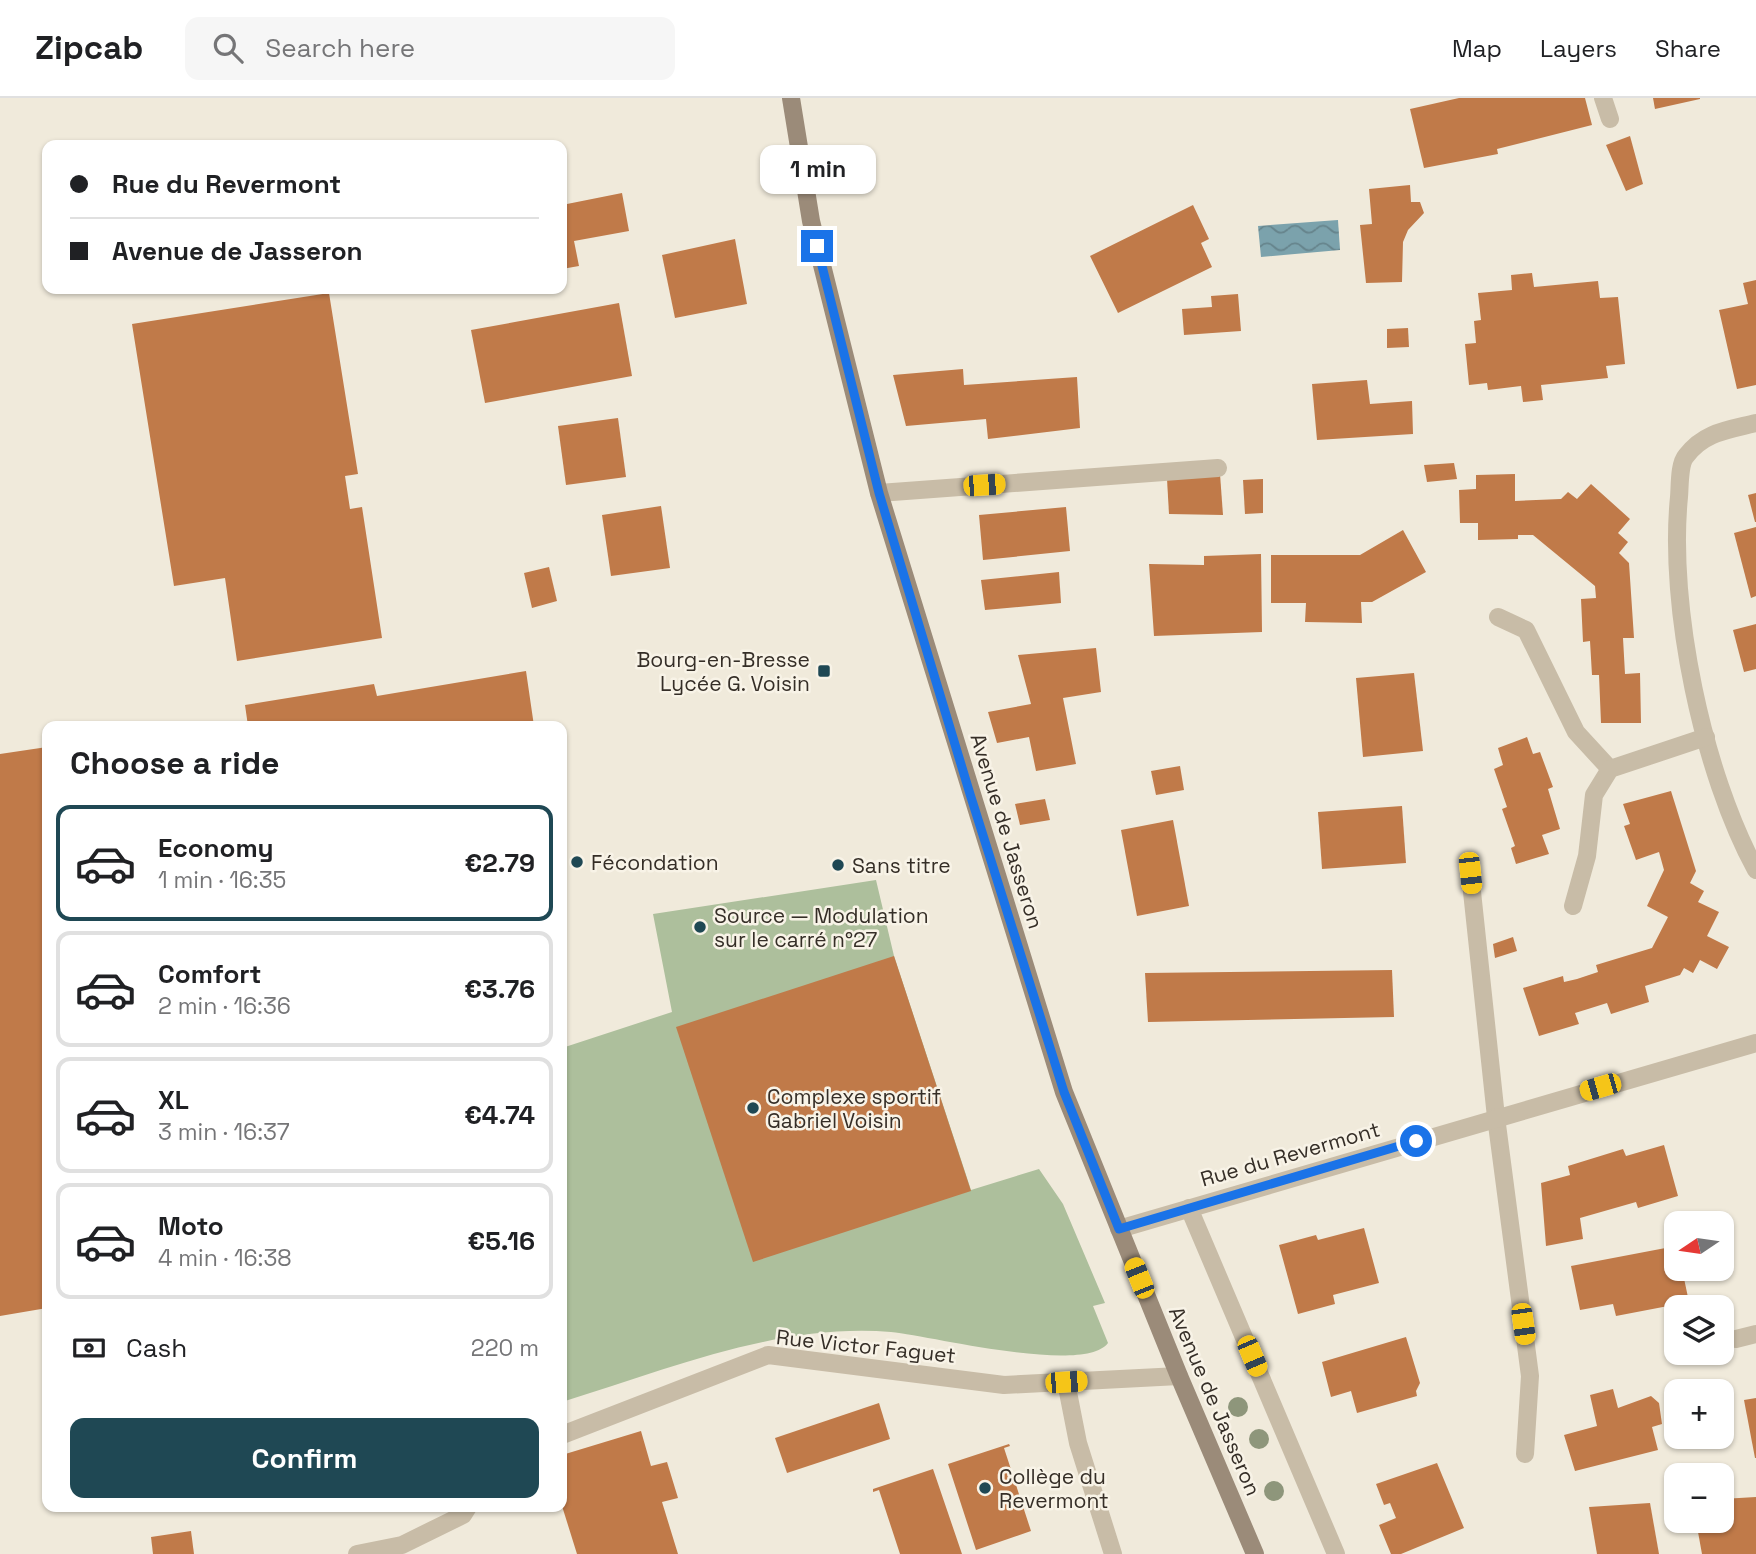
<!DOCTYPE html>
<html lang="en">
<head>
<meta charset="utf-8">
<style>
  :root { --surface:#fff; --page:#f6f6f6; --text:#202124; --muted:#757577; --line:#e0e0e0; --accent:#1f4854 }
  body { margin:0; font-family:"Space Grotesk",sans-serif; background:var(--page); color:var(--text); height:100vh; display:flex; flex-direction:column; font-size:26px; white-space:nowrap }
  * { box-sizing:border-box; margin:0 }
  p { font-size:23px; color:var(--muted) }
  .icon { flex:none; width:38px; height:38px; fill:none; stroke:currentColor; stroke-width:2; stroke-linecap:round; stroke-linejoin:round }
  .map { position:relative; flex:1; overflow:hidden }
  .panel { position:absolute; left:42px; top:623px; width:525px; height:791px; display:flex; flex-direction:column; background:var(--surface); border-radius:14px; box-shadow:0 2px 5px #0004 }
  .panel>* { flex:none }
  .top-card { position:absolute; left:42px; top:42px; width:525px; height:154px; border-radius:14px; box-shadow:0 2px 5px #0004; display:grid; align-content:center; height:154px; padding:0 28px; background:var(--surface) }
  .needle { width:46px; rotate:257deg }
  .tools { position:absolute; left:1664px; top:1113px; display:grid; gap:14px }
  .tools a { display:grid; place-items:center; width:70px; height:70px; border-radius:14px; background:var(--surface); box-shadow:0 2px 5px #0004; font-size:35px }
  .end { position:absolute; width:32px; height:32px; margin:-16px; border:9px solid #1a73e8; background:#fff; box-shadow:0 0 0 4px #fff }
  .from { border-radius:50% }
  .bubble { position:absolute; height:49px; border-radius:14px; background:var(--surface); box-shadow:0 2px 5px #0004; font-size:23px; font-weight:700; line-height:49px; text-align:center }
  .car { position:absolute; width:21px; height:42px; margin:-21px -10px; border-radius:9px; box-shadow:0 0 5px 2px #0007; background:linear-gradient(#f5c518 24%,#345 0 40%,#f5c518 0 76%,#345 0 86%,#f5c518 0) }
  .top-card b { display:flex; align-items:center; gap:24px; height:66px; font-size:26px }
  .top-card b+b { border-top:2px solid var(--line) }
  .top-card i { width:18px; height:18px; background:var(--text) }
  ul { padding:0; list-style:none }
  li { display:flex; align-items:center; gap:21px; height:116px; margin:0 14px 10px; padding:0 14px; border:4px solid var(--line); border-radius:14px }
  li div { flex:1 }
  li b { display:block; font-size:26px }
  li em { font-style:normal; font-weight:700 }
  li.on { border-color:var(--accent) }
  li>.icon { width:63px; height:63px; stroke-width:1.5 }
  h2 { padding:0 28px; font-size:32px; line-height:84px }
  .pay { display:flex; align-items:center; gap:18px; height:77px; padding:0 28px; font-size:26px }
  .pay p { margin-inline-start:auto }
  .action { display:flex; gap:14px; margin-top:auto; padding:14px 28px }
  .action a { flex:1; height:80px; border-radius:14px; background:var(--accent); color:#fff; font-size:28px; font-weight:700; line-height:80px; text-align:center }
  header { display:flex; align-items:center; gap:42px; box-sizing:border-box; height:98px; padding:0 35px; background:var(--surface); border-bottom:2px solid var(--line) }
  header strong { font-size:33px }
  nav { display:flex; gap:38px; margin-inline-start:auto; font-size:24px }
  .search { width:490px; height:63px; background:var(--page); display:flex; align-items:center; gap:18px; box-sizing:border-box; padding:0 24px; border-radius:14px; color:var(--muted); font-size:26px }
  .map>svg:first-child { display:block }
  .pitch { fill:#adbf9c }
  .water { fill:url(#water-waves) }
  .building { fill:#c07a49 }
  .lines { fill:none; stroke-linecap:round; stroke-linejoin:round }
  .service { stroke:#c8bca7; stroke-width:18 }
  .minor { stroke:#c8bca7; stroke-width:18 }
  .secondary { stroke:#9b8b79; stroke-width:18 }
  .tree { fill:#8e967b }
  .route { stroke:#1a73e8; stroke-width:9 }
  .poi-dot { fill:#1f4854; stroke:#f8f3e7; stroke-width:2.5 }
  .labels { text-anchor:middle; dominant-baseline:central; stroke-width:5; stroke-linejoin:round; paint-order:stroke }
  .poi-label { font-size:21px; fill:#352e27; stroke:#f8f3e7; text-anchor:start }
  .street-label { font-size:21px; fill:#352e27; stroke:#f8f3e7 }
</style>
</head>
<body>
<header>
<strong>Zipcab</strong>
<div class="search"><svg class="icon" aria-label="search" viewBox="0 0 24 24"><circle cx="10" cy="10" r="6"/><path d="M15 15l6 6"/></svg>Search here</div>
<nav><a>Map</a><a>Layers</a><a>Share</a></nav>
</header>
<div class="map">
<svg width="1756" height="1456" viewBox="0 0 1756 1456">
  <defs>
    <pattern id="water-waves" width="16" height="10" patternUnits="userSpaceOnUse" patternTransform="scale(1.75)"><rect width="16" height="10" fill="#7ba2ac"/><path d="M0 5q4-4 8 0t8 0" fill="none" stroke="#66848c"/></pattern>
  </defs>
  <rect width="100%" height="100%" fill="#f0eadb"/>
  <path class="pitch" d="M876,782L894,858L971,1092L1039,1071L1063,1106L1105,1205L1093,1208L1108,1245C1084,1277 932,1238 891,1234C778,1225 669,1271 562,1304V950L672,914L653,816Z"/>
  <path class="water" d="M1338,122L1340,152L1261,159L1258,128Z"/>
  <g class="building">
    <path d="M1459,0H1585L1592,27L1497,51L1498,56L1424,70L1410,11Z"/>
    <path d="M1653,0H1700V1L1655,11Z"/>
    <path d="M1630,38L1643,86L1626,93L1606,47Z"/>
    <path d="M1410,87L1411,104H1420L1424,115L1408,132L1403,144L1402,184L1366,185L1360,127L1372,126L1369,91Z"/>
    <path d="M622,95L629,133L574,143L579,168L562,171V107Z"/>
    <path d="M1193,107L1209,141L1201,145L1212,169L1118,215L1090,158Z"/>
    <path d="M735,141L747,206L675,220L662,157Z"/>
    <path d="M1532,175L1534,189L1598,183L1600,200L1618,199L1625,266L1606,268L1608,280L1541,287L1543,302L1523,304L1521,288L1488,292L1487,285L1469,287L1465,246L1476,245L1474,223L1481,222L1478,195L1512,192L1511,177Z"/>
    <path d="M1756,182V287L1737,291L1719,212L1748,206L1743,185Z"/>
    <path d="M329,195L358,376L345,378L350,411L362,409L382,540L237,563L225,480L174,488L132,226Z"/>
    <path d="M1238,196L1241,233L1184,237L1182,211L1212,209L1211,198Z"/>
    <path d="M619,205L632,278L485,305L471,232Z"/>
    <path d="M1408,230L1409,249L1387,250V231Z"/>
    <path d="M963,271L964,287L1077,279L1080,330L988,341L986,321L906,328L893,277Z"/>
    <path d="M1367,282L1370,306L1412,303L1413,336L1317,342L1312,286Z"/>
    <path d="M618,320L626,379L566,387L558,328Z"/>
    <path d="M1454,365L1457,381L1427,384L1424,367Z"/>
    <path d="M1220,376L1223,417L1169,416L1167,381Z"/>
    <path d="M1515,376V403L1561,401L1568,394L1577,401L1591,386L1630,421L1618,435L1628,444L1619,455L1629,465L1634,540H1623L1625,576L1640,575L1641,625H1601L1599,577H1592L1590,543L1583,544L1581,501L1596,500L1595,488L1533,437H1518V441L1478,442V425H1460L1459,392L1476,391V377Z"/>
    <path d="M1263,381V415L1245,416L1243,382Z"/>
    <path d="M1756,395V424H1755L1748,397Z"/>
    <path d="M661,408L670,470L611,478L602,417Z"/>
    <path d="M1066,409L1070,453L983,462L979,417Z"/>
    <path d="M1756,429V498L1751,500L1734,435Z"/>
    <path d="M1403,432L1426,474L1372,504H1361L1362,525L1305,524L1306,505H1271V457H1360Z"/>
    <path d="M1261,456L1262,534L1154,538L1149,466L1204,467V458Z"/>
    <path d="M549,469L557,503L532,510L524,475Z"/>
    <path d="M1059,474L1061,505L985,512L981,482Z"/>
    <path d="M1756,526V571L1744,574L1733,532Z"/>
    <path d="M1096,550L1101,594L1063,600L1076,666L1036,673L1029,639L997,645L988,614L1031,606L1018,557Z"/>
    <path d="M526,573L534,628H248L245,607L374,586L377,598Z"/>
    <path d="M1414,575L1423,653L1363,659L1356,580Z"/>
    <path d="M1527,639L1533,656L1540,654L1553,689L1548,691L1560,731L1542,737L1549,756L1516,766L1511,750L1515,748L1502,711L1507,709L1494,671L1503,667L1498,650Z"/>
    <path d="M47,649V1210L0,1218V656Z"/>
    <path d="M1180,668L1184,692L1156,697L1151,673Z"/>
    <path d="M1671,693L1696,773L1690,785L1704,793L1698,804L1719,814L1707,838L1729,849L1717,871L1700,862L1693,875L1684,870L1680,877L1645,888L1649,904L1611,916L1607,905L1588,911L1575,915L1579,926L1539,938L1523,890L1563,878L1564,884L1577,881L1598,874L1596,867L1652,850L1668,819L1647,808L1664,772L1659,754L1636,762L1624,728L1630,726L1623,706Z"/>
    <path d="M1045,701L1050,722L1020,727L1015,706Z"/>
    <path d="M1402,708L1406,765L1322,771L1318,714Z"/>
    <path d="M1173,722L1189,808L1137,818L1121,732Z"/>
    <path d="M1513,839L1517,853L1495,860L1493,846Z"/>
    <path d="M894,858L971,1093L753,1164L676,929Z"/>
    <path d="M1392,872L1394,919L1148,924L1145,875Z"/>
    <path d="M1664,1047L1678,1098L1638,1110L1636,1104L1580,1120L1583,1141L1546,1148L1541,1085L1570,1077L1568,1068L1623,1051L1626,1058Z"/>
    <path d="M1364,1130L1379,1185L1333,1197L1335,1206L1298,1216L1279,1147L1316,1137L1318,1142Z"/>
    <path d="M1676,1148V1171H1682L1689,1204L1616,1218L1613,1206L1580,1212L1571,1168Z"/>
    <path d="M1406,1239L1420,1285L1416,1293L1417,1298L1357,1315L1351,1293L1331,1299L1322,1264Z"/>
    <path d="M1613,1291L1618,1310L1651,1298L1659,1305L1662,1326L1652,1329L1658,1352L1575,1373L1564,1337L1597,1328L1590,1297Z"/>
    <path d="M1756,1300V1360H1755L1744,1302Z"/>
    <path d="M879,1305L890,1341L787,1375L775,1340Z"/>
    <path d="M641,1333L651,1368L667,1364L678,1400L662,1404L678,1456H577L562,1408V1357Z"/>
    <path d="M1009,1346L1010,1348L1004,1350L1031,1433L976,1452L948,1366Z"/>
    <path d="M1437,1365L1464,1430L1401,1456H1391L1379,1427L1396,1420L1390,1405L1384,1407L1376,1386Z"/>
    <path d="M933,1371L962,1456H900L879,1392L873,1394V1391Z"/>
    <path d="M1756,1399V1456H1702L1696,1423H1722V1401Z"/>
    <path d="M1650,1405L1659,1456H1597L1589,1409Z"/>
    <path d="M191,1433L194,1456H153L151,1439Z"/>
  </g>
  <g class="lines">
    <g class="service">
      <path d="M1470,775L1496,1019"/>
      <path d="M1189,1110L1336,1456"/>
      <path d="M1066,1284L1078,1345L1113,1456"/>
    </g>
    <g class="minor">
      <path d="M1603,0L1610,21"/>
      <path d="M1756,325C1728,332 1704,334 1686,358C1679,366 1680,388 1679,399C1668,509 1703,675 1756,772"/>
      <path d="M879,395L1218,370"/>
      <path d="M1498,519L1526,532L1576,634L1610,671"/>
      <path d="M1573,808L1587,758L1594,697L1610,671L1706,639"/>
      <path d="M1496,1019L1530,1278L1525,1356"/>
      <path d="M1119,1131L1756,945"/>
      <path d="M1736,1241L1756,1236"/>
      <path d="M562,1337L768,1257L1004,1287L1179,1278"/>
      <path d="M357,1456L402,1447L463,1417L468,1409"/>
    </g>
    <path class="secondary" d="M791,0L811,123L879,395L1064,994L1179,1278L1255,1456"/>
  </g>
  <g class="tree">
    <circle cx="1238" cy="1309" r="10"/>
    <circle cx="1259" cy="1341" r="10"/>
    <circle cx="1274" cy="1393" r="10"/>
  </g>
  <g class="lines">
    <path class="route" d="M817,148L879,395L970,696L1064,994L1119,1131L1416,1043"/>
  </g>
  <g class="poi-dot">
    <rect x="817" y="566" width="14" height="14" rx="3.5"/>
    <circle cx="577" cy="764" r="7"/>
    <circle cx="838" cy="767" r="7"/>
    <circle cx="700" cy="829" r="7"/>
    <circle cx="753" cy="1010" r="7"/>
    <circle cx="985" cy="1390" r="7"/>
  </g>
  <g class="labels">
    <g class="poi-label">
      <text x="810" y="561" text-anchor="end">Bourg-en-Bresse<tspan x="810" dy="24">Lycée G. Voisin</tspan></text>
      <text x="591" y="764">Fécondation</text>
      <text x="852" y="767">Sans titre</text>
      <text x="714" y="817">Source — Modulation<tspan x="714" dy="24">sur le carré n°27</tspan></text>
      <text x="767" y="998">Complexe sportif<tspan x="767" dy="24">Gabriel Voisin</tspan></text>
      <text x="999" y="1378">Collège du<tspan x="999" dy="24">Revermont</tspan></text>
    </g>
    <g class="street-label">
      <text transform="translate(1007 733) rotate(73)">Avenue de Jasseron</text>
      <text transform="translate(1290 1056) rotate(-16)">Rue du Revermont</text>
      <text transform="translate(866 1248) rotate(6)">Rue Victor Faguet</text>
      <text transform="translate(1215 1303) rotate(67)">Avenue de Jasseron</text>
    </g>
  </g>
</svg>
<div class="tools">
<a><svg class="needle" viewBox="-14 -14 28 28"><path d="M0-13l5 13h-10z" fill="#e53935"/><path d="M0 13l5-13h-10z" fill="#757577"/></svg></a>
<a><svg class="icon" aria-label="layers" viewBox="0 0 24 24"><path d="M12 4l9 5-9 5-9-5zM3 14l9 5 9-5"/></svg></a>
<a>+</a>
<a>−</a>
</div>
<i class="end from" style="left:1416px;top:1043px"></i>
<i class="end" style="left:817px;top:148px"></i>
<div class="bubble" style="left:760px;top:47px;width:116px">1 min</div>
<i class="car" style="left:984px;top:387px;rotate:86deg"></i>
<i class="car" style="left:1470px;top:775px;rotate:174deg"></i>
<i class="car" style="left:1600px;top:989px;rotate:254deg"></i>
<i class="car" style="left:1139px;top:1180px;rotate:338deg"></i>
<i class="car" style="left:1523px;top:1226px;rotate:172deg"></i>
<i class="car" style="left:1252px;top:1258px;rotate:157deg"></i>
<i class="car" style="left:1066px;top:1284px;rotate:86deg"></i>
<div class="top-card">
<b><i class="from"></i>Rue du Revermont</b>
<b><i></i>Avenue de Jasseron</b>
</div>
<section class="panel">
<h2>Choose a ride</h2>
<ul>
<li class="on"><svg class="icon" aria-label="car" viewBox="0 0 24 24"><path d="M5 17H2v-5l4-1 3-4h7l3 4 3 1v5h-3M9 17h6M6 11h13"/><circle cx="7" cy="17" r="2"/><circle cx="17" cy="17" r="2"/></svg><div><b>Economy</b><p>1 min · 16:35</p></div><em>€2.79</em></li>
<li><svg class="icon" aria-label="car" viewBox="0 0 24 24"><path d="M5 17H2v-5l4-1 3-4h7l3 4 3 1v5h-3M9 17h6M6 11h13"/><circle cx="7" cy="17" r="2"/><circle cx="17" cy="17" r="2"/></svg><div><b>Comfort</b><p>2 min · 16:36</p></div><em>€3.76</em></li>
<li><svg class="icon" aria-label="car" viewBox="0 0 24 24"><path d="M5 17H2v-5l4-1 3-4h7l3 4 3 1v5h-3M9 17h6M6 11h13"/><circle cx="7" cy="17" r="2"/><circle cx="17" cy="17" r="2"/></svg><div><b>XL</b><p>3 min · 16:37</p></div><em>€4.74</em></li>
<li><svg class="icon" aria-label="car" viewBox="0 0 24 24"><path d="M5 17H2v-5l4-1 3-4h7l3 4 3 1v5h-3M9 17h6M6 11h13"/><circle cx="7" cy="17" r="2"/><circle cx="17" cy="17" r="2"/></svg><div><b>Moto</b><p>4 min · 16:38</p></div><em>€5.16</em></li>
</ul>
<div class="pay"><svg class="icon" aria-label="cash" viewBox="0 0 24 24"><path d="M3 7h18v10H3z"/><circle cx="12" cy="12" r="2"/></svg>Cash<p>220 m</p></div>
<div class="action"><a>Confirm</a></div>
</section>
</div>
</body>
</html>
